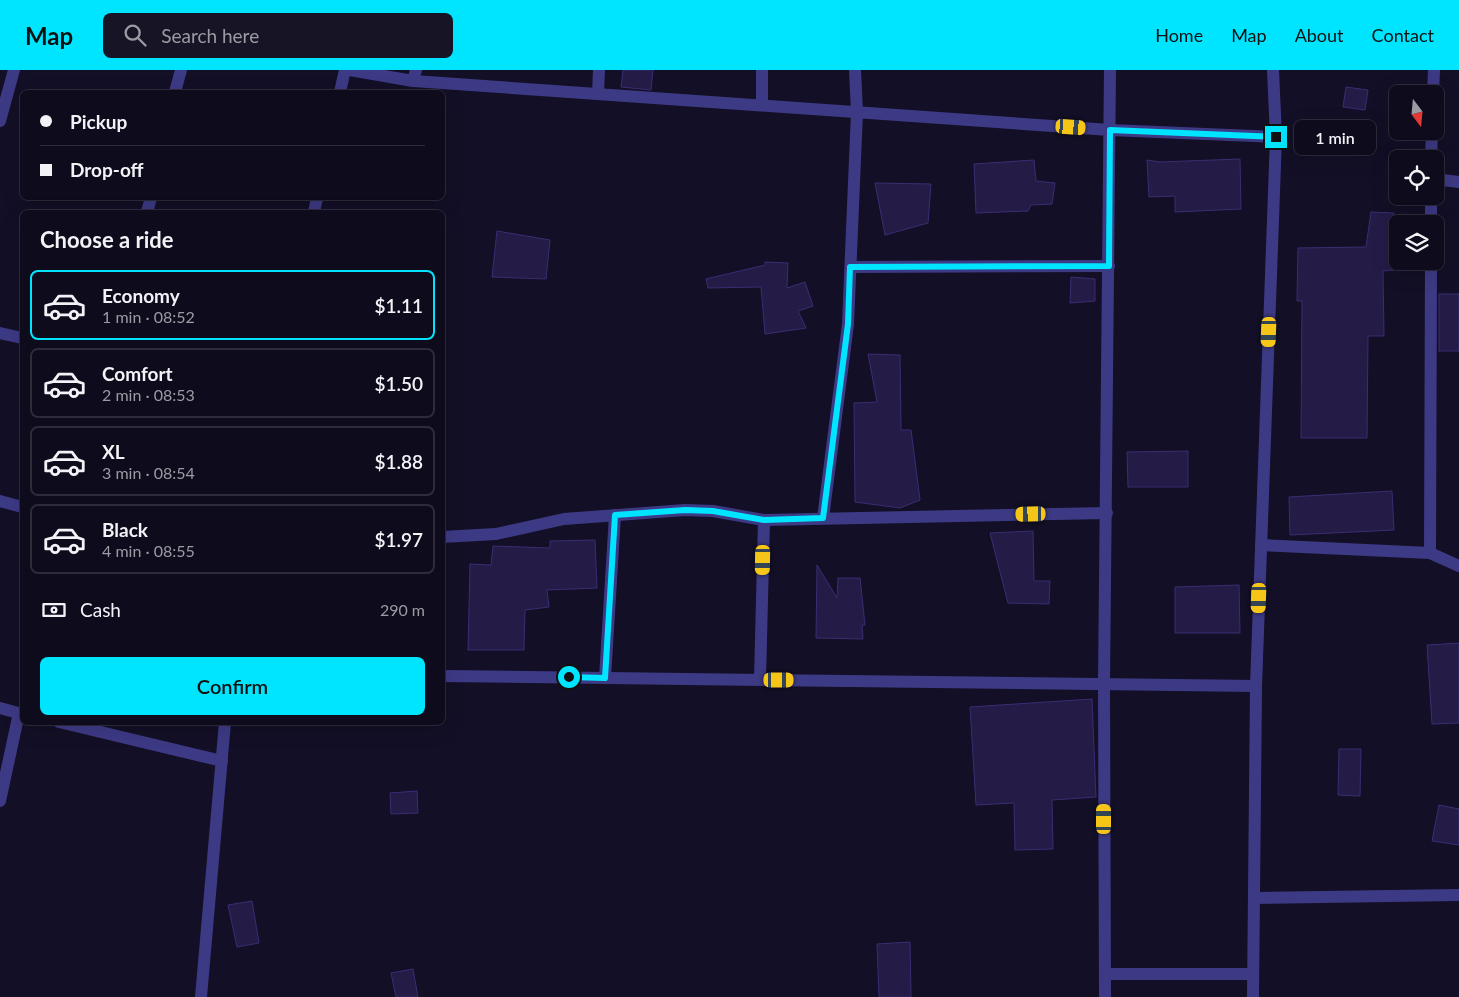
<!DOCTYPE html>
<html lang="en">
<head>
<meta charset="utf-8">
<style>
  :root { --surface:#0e0b1c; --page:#171425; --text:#f1f3f6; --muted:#9b9ba3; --line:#2e2b3b; --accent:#00e5ff }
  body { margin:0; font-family:Lato,sans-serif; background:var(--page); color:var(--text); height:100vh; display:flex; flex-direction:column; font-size:19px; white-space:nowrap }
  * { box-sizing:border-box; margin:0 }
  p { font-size:16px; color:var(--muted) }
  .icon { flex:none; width:28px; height:28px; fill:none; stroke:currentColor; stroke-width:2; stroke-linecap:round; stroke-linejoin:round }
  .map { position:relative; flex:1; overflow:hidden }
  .side { position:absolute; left:20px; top:140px; width:425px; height:515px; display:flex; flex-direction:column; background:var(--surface); border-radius:8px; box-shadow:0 5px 20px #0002,0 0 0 1px var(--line) }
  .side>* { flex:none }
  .banner { position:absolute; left:20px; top:20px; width:425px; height:110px; border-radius:8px; box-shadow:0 5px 20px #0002,0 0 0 1px var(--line); display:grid; align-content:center; height:110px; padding:0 20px; background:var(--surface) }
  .needle { width:32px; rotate:164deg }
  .buttons { position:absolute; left:1389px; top:15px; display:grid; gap:10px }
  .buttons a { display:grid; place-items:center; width:55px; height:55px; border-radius:8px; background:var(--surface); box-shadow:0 5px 20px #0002,0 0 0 1px var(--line); font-size:25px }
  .end { position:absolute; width:22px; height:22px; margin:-11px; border:6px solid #00e5ff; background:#111; box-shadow:0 0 0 2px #111 }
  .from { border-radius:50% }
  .bubble { position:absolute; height:35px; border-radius:8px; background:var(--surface); box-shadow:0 5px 20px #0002,0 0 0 1px var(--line); font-size:16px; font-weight:600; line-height:35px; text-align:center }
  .car { position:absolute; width:15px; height:30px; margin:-15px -8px; border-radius:6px; box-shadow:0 0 4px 1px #0007; background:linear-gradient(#f5c518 24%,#345 0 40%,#f5c518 0 76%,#345 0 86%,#f5c518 0) }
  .banner b { display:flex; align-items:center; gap:18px; height:48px; font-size:19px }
  .banner b+b { border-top:1px solid var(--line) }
  .banner i { width:12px; height:12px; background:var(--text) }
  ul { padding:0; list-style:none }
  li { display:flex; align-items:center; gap:15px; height:70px; margin:0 10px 8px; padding:0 10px; border:2px solid var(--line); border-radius:8px }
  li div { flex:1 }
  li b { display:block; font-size:19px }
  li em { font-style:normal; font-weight:600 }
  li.selected { border-color:var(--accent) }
  li>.icon { width:45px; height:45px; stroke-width:1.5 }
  h2 { padding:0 20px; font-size:22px; line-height:60px }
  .pay { display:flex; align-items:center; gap:12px; height:55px; padding:0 20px; font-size:19px }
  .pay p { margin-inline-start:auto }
  .action { display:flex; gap:10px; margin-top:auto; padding:10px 20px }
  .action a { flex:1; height:58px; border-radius:8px; background:var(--accent); color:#111; font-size:20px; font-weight:600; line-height:58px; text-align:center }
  header { display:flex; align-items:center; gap:30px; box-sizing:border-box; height:70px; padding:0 25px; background:var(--accent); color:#111 }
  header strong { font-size:24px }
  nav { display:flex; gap:28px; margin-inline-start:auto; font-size:18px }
  .search { width:350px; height:45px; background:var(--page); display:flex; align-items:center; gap:12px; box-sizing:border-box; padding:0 18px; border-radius:8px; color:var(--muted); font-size:19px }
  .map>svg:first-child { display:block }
  .building { fill:#241b47; stroke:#3b2d73 }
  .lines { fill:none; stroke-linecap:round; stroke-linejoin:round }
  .minor { stroke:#3d3a85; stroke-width:12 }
  .route { stroke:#00e5ff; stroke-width:6 }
</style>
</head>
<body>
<header>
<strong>Map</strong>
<div class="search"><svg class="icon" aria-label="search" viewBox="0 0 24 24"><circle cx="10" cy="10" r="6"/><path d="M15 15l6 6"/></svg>Search here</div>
<nav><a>Home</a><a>Map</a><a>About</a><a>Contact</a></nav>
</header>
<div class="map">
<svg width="1459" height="927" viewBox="0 0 1459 927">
  <rect width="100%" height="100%" fill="#130f26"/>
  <g class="building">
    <path d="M623,0H653L651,20L621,17Z"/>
    <path d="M1346,17L1368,20L1365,40L1343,37Z"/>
    <path d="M1240,89L1241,139L1175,142V126L1149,127L1147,90L1160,92Z"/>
    <path d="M1034,90L1036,111L1055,113L1052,134L1031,135L1028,141L976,143L974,94Z"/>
    <path d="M875,113L931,114L928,153L885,165Z"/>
    <path d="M1371,142L1394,143V200L1383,201L1384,266H1368L1367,368H1301L1302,231H1297L1298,178L1366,177Z"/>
    <path d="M497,161L550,170L546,209L492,207Z"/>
    <path d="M765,192L788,193L787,218L805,212L813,236L798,241L806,258L765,264L761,217L708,218L706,209L765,195Z"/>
    <path d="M1071,207L1095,209V231L1070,233Z"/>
    <rect x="1439" y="224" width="20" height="57"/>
    <path d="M868,284L900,285L901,360H911L920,430L900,438L855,432L854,333L877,332Z"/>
    <path d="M1188,381V417H1128L1127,382Z"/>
    <path d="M1392,421L1394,460L1290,465L1289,427Z"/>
    <path d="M1033,461L1034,511H1050L1049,534L1008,533L990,463Z"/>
    <path d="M595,470L597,518L547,520L549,537L525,540L524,580H468L470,494L491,495L493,476L550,478V471Z"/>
    <path d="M817,495L837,528L838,508H860L865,555H862L863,569L816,568Z"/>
    <path d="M1239,515L1240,563H1175V517Z"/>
    <path d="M1459,573V653L1432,654L1427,575Z"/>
    <path d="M1092,629L1096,727L1052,730L1053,779L1015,780L1014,733L976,735L970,637Z"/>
    <path d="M1339,679H1361L1360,726L1338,725Z"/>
    <path d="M417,721L418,743L391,744L390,723Z"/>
    <path d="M1439,735L1459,739V775L1432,771Z"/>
    <path d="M252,831L259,873L237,877L228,835Z"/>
    <path d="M910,872L911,927H879L877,874Z"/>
    <path d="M413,899L418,927H396L391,903Z"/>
  </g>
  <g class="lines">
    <g class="minor">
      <path d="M350,0L413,11L416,0"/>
      <path d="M413,11L1110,60L1276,67"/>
      <path d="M175,22L181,0"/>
      <path d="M340,22L345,0"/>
      <path d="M598,24L599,0"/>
      <path d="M1433,24L1434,0"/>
      <path d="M762,35V0"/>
      <path d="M0,51L14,0"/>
      <path d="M1431,89L1432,61"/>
      <path d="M1435,109L1459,112"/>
      <path d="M147,142L151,128"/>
      <path d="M314,142L317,128"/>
      <path d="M1431,154V126"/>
      <path d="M851,197L1109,196"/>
      <path d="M0,263L22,268"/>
      <path d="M0,431L22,437"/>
      <path d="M823,448L848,254L857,42L855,0"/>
      <path d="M442,467L496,464L564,449L685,440L713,441L764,450L1107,443"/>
      <path d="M1261,475L1430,483L1459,496"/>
      <path d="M1430,483L1431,191"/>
      <path d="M442,606L1256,616"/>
      <path d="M605,608L615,445"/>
      <path d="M760,609L764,450"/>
      <path d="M0,638L22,644"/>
      <path d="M59,652L222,691"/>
      <path d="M0,731L19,643"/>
      <path d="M1254,828L1459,825"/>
      <path d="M1105,904H1253"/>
      <path d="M201,927L225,652"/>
      <path d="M1105,927L1104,613L1110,0"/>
      <path d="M1253,927L1256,616L1276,67L1273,0"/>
    </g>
  </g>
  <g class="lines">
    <path class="route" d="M569,607L605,608L615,445L685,440L713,441L764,450L823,448L848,254L850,197L1109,196L1110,60L1276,67"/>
  </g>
</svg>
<div class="buttons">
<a><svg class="needle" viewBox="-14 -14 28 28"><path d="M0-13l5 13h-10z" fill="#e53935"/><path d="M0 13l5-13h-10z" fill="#9b9ba3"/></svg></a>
<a><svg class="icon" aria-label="locate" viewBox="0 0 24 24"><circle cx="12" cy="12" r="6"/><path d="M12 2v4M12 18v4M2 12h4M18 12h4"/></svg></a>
<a><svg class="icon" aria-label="layers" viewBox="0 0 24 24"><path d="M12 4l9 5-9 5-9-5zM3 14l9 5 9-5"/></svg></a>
</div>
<i class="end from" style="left:569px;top:607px"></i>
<i class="end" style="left:1276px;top:67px"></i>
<div class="bubble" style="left:1294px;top:50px;width:82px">1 min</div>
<i class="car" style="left:1071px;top:57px;rotate:94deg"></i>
<i class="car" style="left:1269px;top:262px;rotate:182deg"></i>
<i class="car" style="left:1031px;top:444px;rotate:269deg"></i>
<i class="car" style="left:763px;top:490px;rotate:181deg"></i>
<i class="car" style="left:1259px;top:528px;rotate:182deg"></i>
<i class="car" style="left:779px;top:610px;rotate:90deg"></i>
<i class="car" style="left:1104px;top:749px;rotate:0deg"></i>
<div class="banner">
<b><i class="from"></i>Pickup</b>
<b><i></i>Drop-off</b>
</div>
<section class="side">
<h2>Choose a ride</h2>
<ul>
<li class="selected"><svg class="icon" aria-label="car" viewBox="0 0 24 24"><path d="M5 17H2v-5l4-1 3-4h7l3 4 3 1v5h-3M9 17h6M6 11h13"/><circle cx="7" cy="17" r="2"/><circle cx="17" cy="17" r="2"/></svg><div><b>Economy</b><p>1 min · 08:52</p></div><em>$1.11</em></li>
<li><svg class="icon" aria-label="car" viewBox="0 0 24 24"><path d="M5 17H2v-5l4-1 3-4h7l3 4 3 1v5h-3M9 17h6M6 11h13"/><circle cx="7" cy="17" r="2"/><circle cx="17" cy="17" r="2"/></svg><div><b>Comfort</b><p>2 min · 08:53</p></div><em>$1.50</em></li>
<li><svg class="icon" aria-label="car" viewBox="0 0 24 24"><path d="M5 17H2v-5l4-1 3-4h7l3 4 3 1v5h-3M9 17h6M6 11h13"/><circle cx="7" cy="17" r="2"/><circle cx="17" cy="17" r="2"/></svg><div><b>XL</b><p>3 min · 08:54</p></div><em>$1.88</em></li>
<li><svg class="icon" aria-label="car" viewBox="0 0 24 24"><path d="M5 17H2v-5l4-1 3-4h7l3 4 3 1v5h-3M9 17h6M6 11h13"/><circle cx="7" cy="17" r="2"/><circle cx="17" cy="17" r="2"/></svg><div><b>Black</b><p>4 min · 08:55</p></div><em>$1.97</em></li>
</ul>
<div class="pay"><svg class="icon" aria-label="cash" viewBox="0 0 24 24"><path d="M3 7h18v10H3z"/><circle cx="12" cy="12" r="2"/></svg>Cash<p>290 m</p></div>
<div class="action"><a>Confirm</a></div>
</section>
</div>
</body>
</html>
